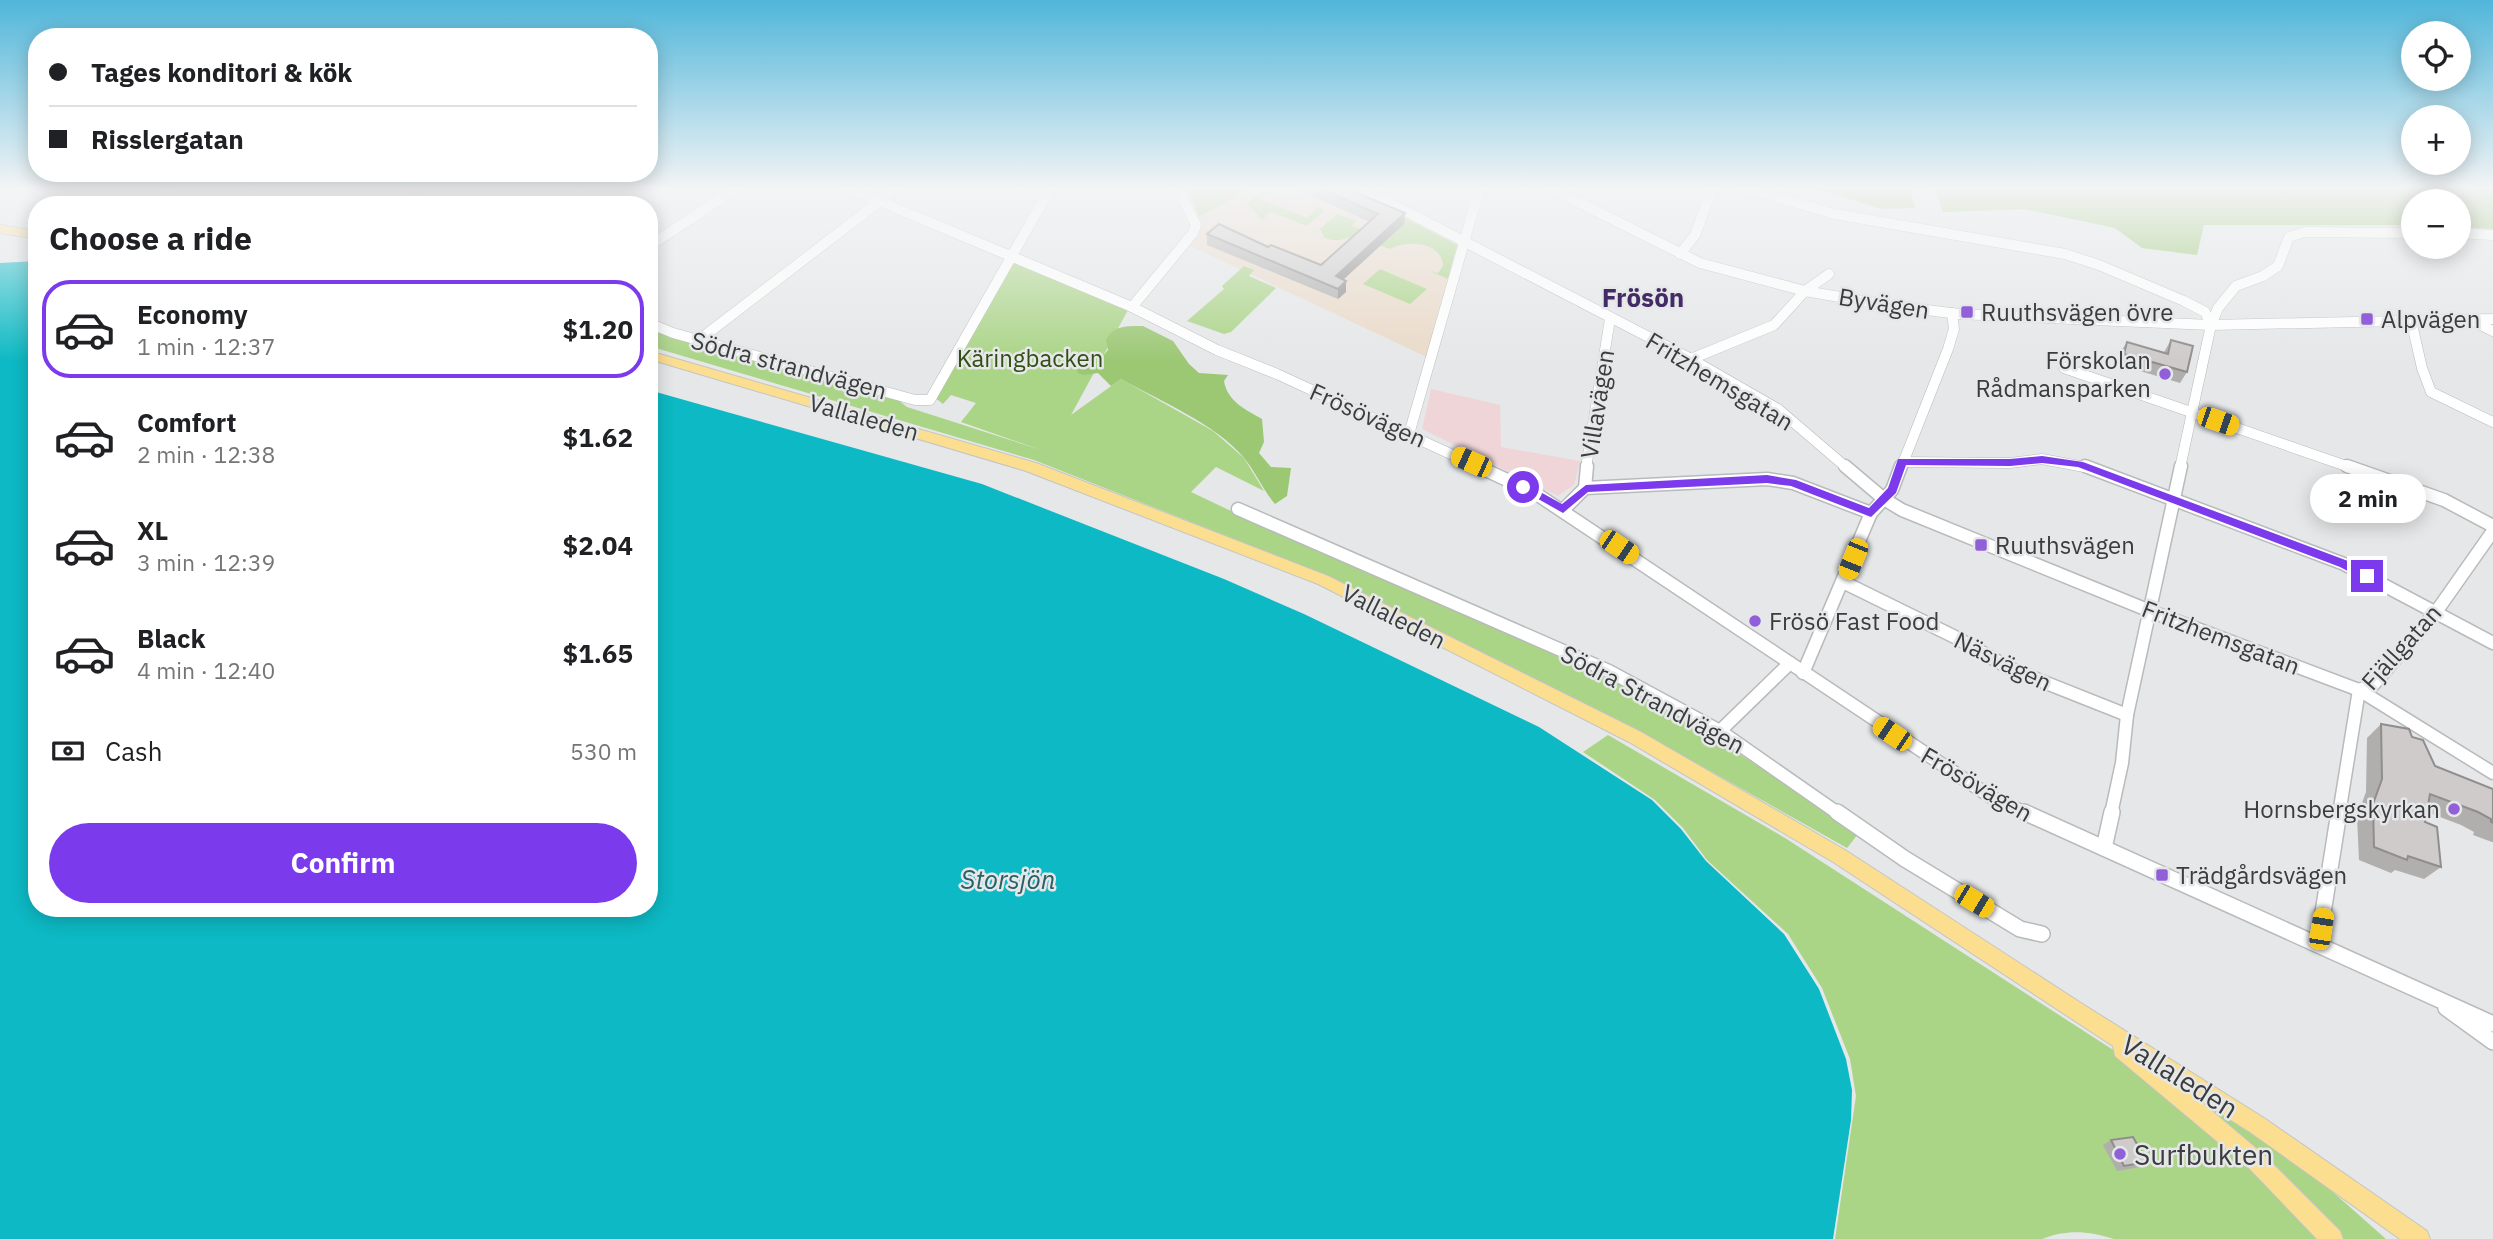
<!DOCTYPE html>
<html lang="en">
<head>
<meta charset="utf-8">
<style>
  :root { --surface:#fff; --page:#f2f2f2; --text:#202124; --muted:#757577; --line:#e0e0e0; --accent:#7c3aed }
  body { margin:0; font-family:"IBM Plex Sans",sans-serif; background:var(--page); color:var(--text); height:100vh; display:flex; flex-direction:column; font-size:26px; white-space:nowrap }
  * { box-sizing:border-box; margin:0 }
  p { font-size:23px; color:var(--muted) }
  .icon { flex:none; width:38px; height:38px; fill:none; stroke:currentColor; stroke-width:2; stroke-linecap:round; stroke-linejoin:round }
  .map { position:relative; flex:1; overflow:hidden }
  .details { position:absolute; left:28px; top:196px; width:630px; height:721px; display:flex; flex-direction:column; background:var(--surface); border-radius:28px; box-shadow:0 4px 18px #0003 }
  .details>* { flex:none }
  .banner { position:absolute; left:28px; top:28px; width:630px; height:154px; border-radius:28px; box-shadow:0 4px 18px #0003; display:grid; align-content:center; height:154px; padding:0 21px; background:var(--surface) }
  .fabs { position:absolute; left:2401px; top:21px; display:grid; gap:14px }
  .fabs a { display:grid; place-items:center; width:70px; height:70px; border-radius:50%; background:var(--surface); box-shadow:0 4px 18px #0003; font-size:35px }
  .end { position:absolute; width:32px; height:32px; margin:-16px; border:9px solid #7c3aed; background:#fff; box-shadow:0 0 0 4px #fff }
  .from { border-radius:50% }
  .bubble { position:absolute; height:49px; border-radius:24px; background:var(--surface); box-shadow:0 4px 18px #0003; font-size:23px; font-weight:700; line-height:49px; text-align:center }
  .car { position:absolute; width:21px; height:42px; margin:-21px -10px; border-radius:9px; box-shadow:0 0 5px 2px #0007; background:linear-gradient(#f5c518 24%,#345 0 40%,#f5c518 0 76%,#345 0 86%,#f5c518 0) }
  .banner b { display:flex; align-items:center; gap:24px; height:66px; font-size:26px }
  .banner b+b { border-top:2px solid var(--line) }
  .banner i { width:18px; height:18px; background:var(--text) }
  ul { padding:0; list-style:none }
  li { display:flex; align-items:center; gap:21px; height:98px; margin:0 14px 10px; padding:0 7px; border:4px solid transparent; border-radius:28px }
  li div { flex:1 }
  li b { display:block; font-size:26px }
  li em { font-style:normal; font-weight:700 }
  li.selected { border-color:var(--accent) }
  li>.icon { width:63px; height:63px; stroke-width:1.5 }
  h2 { padding:0 21px; font-size:32px; line-height:84px }
  .pay { display:flex; align-items:center; gap:18px; height:77px; padding:0 21px; font-size:26px }
  .pay p { margin-inline-start:auto }
  .cta { display:flex; gap:14px; margin-top:auto; padding:14px 21px }
  .cta a { flex:1; height:80px; border-radius:42px; background:var(--accent); color:#fff; font-size:28px; font-weight:700; line-height:80px; text-align:center }
  .map>svg:first-child { display:block }
  .commercial { fill:#f0d5d8 }
  .education { fill:#eadac8 }
  .green { fill:#aad486 }
  .forest { fill:#9cc874 }
  .water { fill:#0db9c4 }
  .lines { fill:none; stroke-linecap:round; stroke-linejoin:round }
  .minor-far2-casing { stroke:#b8babb; stroke-width:11 }
  .minor-far1-casing { stroke:#b8babb; stroke-width:15 }
  .minor-casing { stroke:#b8babb; stroke-width:18 }
  .major-casing { stroke:#c4c4c5; stroke-width:2 }
  .minor-far2 { stroke:#fff; stroke-width:10 }
  .minor-far1 { stroke:#fff; stroke-width:12 }
  .minor { stroke:#fff; stroke-width:15 }
  .major { fill:#fcde91; fill-rule:evenodd }
  .wall { fill:#b1afae }
  .shaded-wall { fill:#908e8d }
  .building { fill:#cecbca; stroke:#908e8d; stroke-width:2 }
  .route { fill:#7c3aed }
  .poi-dot { fill:#915fd8; stroke:#e5e7e9; stroke-width:2.5 }
  .labels { text-anchor:middle; dominant-baseline:central; stroke-width:5; stroke-linejoin:round; paint-order:stroke }
  .street-label { font-size:24px; fill:#3b3c3d; stroke:#e5e7e9 }
  .poi-label { font-size:24px; fill:#3b3c3d; stroke:#e5e7e9; text-anchor:start }
  .park-label { font-size:24px; fill:#334e14; stroke:#e5e7e9 }
  .neighbourhood-label { font-size:26px; font-weight:bold; fill:#432b66; stroke:#e5e7e9 }
  .water-label { font-size:26px; font-style:italic; fill:#276166; stroke:#e5e7e9 }
  .near-street-label { font-size:28px; fill:#3b3c3d; stroke:#e5e7e9 }
  .near-poi-label { font-size:28px; fill:#3b3c3d; stroke:#e5e7e9; text-anchor:start }
</style>
</head>
<body>
<div class="map">
<svg width="2493" height="1239" viewBox="0 0 2493 1239">
  <rect width="100%" height="100%" fill="#e5e7e9"/>
  <path class="commercial" d="M1431,389L1500,405L1501,447L1580,461L1574,485L1558,496L1422,429Z"/>
  <path class="education" d="M1177,187H1359L1464,242L1431,359L1184,243L1196,225Z"/>
  <g class="green">
    <path d="M1187,187H1249L1221,205L1199,216Z"/>
    <path d="M1318,187H1345L1457,245L1448,279L1430,271L1438,273L1443,266C1442,241 1406,240 1390,249L1379,245L1390,235Z"/>
    <path d="M1269,191L1261,199L1307,218L1319,207L1325,210L1307,226L1271,212L1262,220L1247,203L1256,196Z"/>
    <path d="M1337,214L1356,221L1352,226L1363,230C1351,238 1339,243 1325,238L1320,229Z"/>
    <path d="M1014,259L1128,310L1071,415L1121,379L1213,431L1244,458L1264,491L1216,467L1191,492C1325,557 1464,608 1598,673C1690,718 1774,776 1858,834L1847,848L1639,731L1330,577L1034,460L649,346V327L898,400L907,407L1041,450L961,422L976,403L951,395L943,404L934,397Z"/>
    <path d="M1244,266L1254,270L1249,276L1276,288L1231,332L1224,334L1187,321L1224,289L1222,286Z"/>
    <path d="M1380,269L1427,289L1410,304L1363,284Z"/>
    <path d="M1608,735L1785,838L2121,1055L2233,1150L2322,1239H2114C2089,1231 2067,1229 2042,1239H1835L1856,1096L1850,1059L1822,988L1788,934L1707,860L1683,828L1655,800L1583,752Z"/>
    <path d="M2210,1107L2308,1170L2386,1239H2338Z"/>
  </g>
  <g class="forest">
    <path d="M1808,187H1910L1915,208L1883,209Z"/>
    <path d="M1934,187H2493V229L2459,227V201H2413V225H2204L2197,255L2142,248L2115,228L2025,209L1943,212Z"/>
    <path d="M1143,326L1173,341L1189,364L1199,373L1228,375L1224,381C1227,401 1246,410 1262,419L1264,442L1259,453L1271,467L1291,468L1287,496L1275,504C1263,490 1256,473 1245,459C1218,425 1158,400 1121,379L1111,386L1098,373L1084,375L1078,373L1074,361L1080,355L1102,357L1108,350L1106,340C1113,325 1128,326 1143,326Z"/>
  </g>
  <path class="water" d="M37,261V908H649V390L982,484L1224,579L1304,614L1539,727L1652,800L1681,829L1706,861L1784,934L1819,989L1846,1059L1852,1090L1851,1120L1833,1239H0V263Z"/>
  <g class="lines">
    <defs>
      <g id="minor-far2">
        <path d="M846,187L1132,307L1217,350L1277,374L1481,468"/>
        <path d="M1359,187L1691,359L1778,409L1847,468"/>
        <path d="M1548,187L1700,263L1805,291L1886,305L1959,314L2211,325L2493,319"/>
        <path d="M1741,187L1835,214L2065,254L2099,265L2184,301L2205,312L2211,325"/>
        <path d="M156,197L174,187"/>
        <path d="M445,201L459,205"/>
        <path d="M563,205L585,187"/>
        <path d="M2459,233L2493,235"/>
        <path d="M649,246L739,187"/>
        <path d="M1680,254L1695,235L1713,187"/>
        <path d="M1132,307L1193,233L1196,225L1177,187"/>
        <path d="M2411,320L2422,368L2431,392L2493,422"/>
        <path d="M2473,321L2493,331"/>
        <path d="M649,323L673,333L915,400H930L1051,187"/>
        <path d="M699,340L880,201L894,187"/>
        <path d="M1691,359L1774,325L1805,291L1829,274"/>
        <path d="M2064,368L2352,468"/>
        <path d="M1409,434L1480,187"/>
        <path d="M1902,462L2010,463L2042,459L2090,468"/>
        <path d="M1586,468L1610,319"/>
        <path d="M1901,468L1948,349L1954,329L1952,313"/>
        <path d="M2180,468L2211,325L2218,308L2236,286L2263,276L2278,266L2289,237L2305,232L2413,233"/>
      </g>
      <g id="minor-far1">
        <path d="M1477,466L1535,493L1991,797L2028,814"/>
        <path d="M1845,466L1884,499L1902,510L2150,611L2359,690L2493,773"/>
        <path d="M2085,466L2344,564L2493,643"/>
        <path d="M2347,466L2444,500L2493,526"/>
        <path d="M1585,488L1587,466"/>
        <path d="M1238,509L1609,671L1720,731L1839,814"/>
        <path d="M1563,510L1585,488L1767,479L1793,483L1871,513"/>
        <path d="M1843,582L1957,638L2011,669L2127,715"/>
        <path d="M1803,673L1871,513L1892,490L1901,466"/>
        <path d="M2359,690L2373,685L2436,612L2493,531"/>
        <path d="M1720,731L1790,663"/>
        <path d="M2111,814L2122,763L2127,715L2181,466"/>
        <path d="M2339,814L2359,690"/>
      </g>
      <g id="minor">
        <path d="M1837,812L1905,859L2020,929L2042,934"/>
        <path d="M2024,812L2493,1024"/>
        <path d="M2104,848L2112,812"/>
        <path d="M2318,944L2339,812"/>
        <path d="M2446,1008L2493,1042"/>
      </g>
      <g id="major">
        <path d="M402,187H414L423,205H411Z"/>
        <path d="M0,225L37,231V239L0,233Z"/>
        <path d="M649,351L1036,463L1328,576L1641,732L1845,850L2084,1005L2264,1118L2427,1231L2430,1239H2400L2250,1132L2199,1100L2263,1154L2340,1231L2343,1239H2317L2249,1168L2115,1056L2113,1046L1833,862L1629,742L1318,584L1026,471L649,359Z"/>
      </g>
    </defs>
    <use href="#minor-far2" class="minor-far2-casing"/>
    <use href="#minor-far1" class="minor-far1-casing"/>
    <use href="#minor" class="minor-casing"/>
    <use href="#major" class="major-casing"/>
    <use href="#minor-far2" class="minor-far2"/>
    <use href="#minor-far1" class="minor-far1"/>
    <use href="#minor" class="minor"/>
    <use href="#major" class="major"/>
  </g>
  <g class="wall">
    <path d="M1292,187H1343L1405,213L1404,224L1343,280L1346,292L1338,299L1207,245V234L1268,247L1321,265L1370,222Z"/>
    <path d="M2171,340L2187,372L2180,383L2117,364L2120,353L2127,342L2164,352Z"/>
    <path d="M2381,724L2412,737L2435,766L2493,789V842H2492L2473,835L2474,832L2461,825L2427,812L2425,822L2441,867L2424,879L2395,870L2391,873L2359,860L2357,817L2366,792L2367,738Z"/>
    <path d="M2111,1140L2147,1162L2140,1167L2117,1171L2103,1145Z"/>
  </g>
  <g class="shaded-wall">
    <path d="M1405,213L1404,224L1335,287L1336,276Z"/>
    <path d="M1346,281V292L1338,299V289Z"/>
  </g>
  <g class="building">
    <path d="M1317,187H1343L1405,213L1336,276L1346,281L1338,289L1207,234L1219,224L1268,247L1271,245L1321,265L1378,214Z"/>
    <path d="M2171,340L2193,346L2187,372L2124,354L2127,342L2168,354Z"/>
    <path d="M2381,724L2409,729L2412,737L2423,740L2435,766L2493,789V823L2491,822V819L2478,812L2430,794L2425,822L2437,827L2441,867L2408,856L2407,860L2374,847L2373,804L2382,779Z"/>
    <path d="M2133,1137L2147,1162L2124,1166L2111,1140Z"/>
  </g>
  <linearGradient id="sky" x2="0" y2="1"><stop stop-color="#50b6da"/><stop offset="0.52" stop-color="#f3f4f5"/><stop offset="1" stop-color="#f3f4f5" stop-opacity="0"/></linearGradient>
  <rect width="2493" height="361" fill="url(#sky)"/>
  <path class="route" d="M2042,456L2083,462L2348,561L2372,576L2367,580L2363,579L2340,567L2078,467L2042,463L2010,466L1906,465L1896,493L1871,517L1791,486L1767,483L1588,492L1563,513L1517,487L1526,484L1562,504L1586,485L1767,475L1796,480L1869,508L1888,488L1898,459H2010Z"/>
  <g class="poi-dot">
    <rect x="1960" y="305" width="14" height="14" rx="3.5"/>
    <rect x="2360" y="312" width="14" height="14" rx="3.5"/>
    <circle cx="2165" cy="374" r="7"/>
    <rect x="1974" y="538" width="14" height="14" rx="3.5"/>
    <circle cx="1755" cy="621" r="7"/>
    <circle cx="2454" cy="809" r="7"/>
    <rect x="2155" y="868" width="14" height="14" rx="3.5"/>
    <circle cx="2120" cy="1154" r="7"/>
  </g>
  <g class="labels">
    <g class="street-label">
      <text transform="translate(1884 303) rotate(9)">Byvägen</text>
      <text transform="translate(789 365) rotate(15)">Södra strandvägen</text>
      <text transform="translate(1720 381) rotate(31)">Fritzhemsgatan</text>
      <text transform="translate(1597 404) rotate(-81)">Villavägen</text>
      <text transform="translate(1368 415) rotate(24)">Frösövägen</text>
      <text transform="translate(864 417) rotate(16)">Vallaleden</text>
      <text transform="translate(1394 616) rotate(27)">Vallaleden</text>
      <text transform="translate(2221 637) rotate(21)">Fritzhemsgatan</text>
      <text transform="translate(2401 647) rotate(-48)">Fjällgatan</text>
      <text transform="translate(2003 661) rotate(26)">Näsvägen</text>
      <text transform="translate(1653 699) rotate(28)">Södra Strandvägen</text>
      <text transform="translate(1977 784) rotate(30)">Frösövägen</text>
    </g>
    <g class="poi-label">
      <text x="1981" y="312">Ruuthsvägen övre</text>
      <text x="2381" y="319">Alpvägen</text>
      <text x="2151" y="360" text-anchor="end">Förskolan<tspan x="2151" dy="28">Rådmansparken</tspan></text>
      <text x="1995" y="545">Ruuthsvägen</text>
      <text x="1769" y="621">Frösö Fast Food</text>
      <text x="2440" y="809" text-anchor="end">Hornsbergskyrkan</text>
      <text x="2176" y="875">Trädgårdsvägen</text>
    </g>
    <g class="park-label">
      <text x="1030" y="358">Käringbacken</text>
    </g>
    <g class="neighbourhood-label">
      <text x="1643" y="297">Frösön</text>
    </g>
    <g class="water-label">
      <text x="1008" y="879">Storsjön</text>
    </g>
    <g class="near-street-label">
      <text transform="translate(2180 1076) rotate(32)">Vallaleden</text>
    </g>
    <g class="near-poi-label">
      <text x="2134" y="1154">Surfbukten</text>
    </g>
  </g>
</svg>
<div class="fabs">
<a><svg class="icon" aria-label="locate" viewBox="0 0 24 24"><circle cx="12" cy="12" r="6"/><path d="M12 2v4M12 18v4M2 12h4M18 12h4"/></svg></a>
<a>+</a>
<a>−</a>
</div>
<i class="end from" style="left:1523px;top:487px"></i>
<i class="end" style="left:2367px;top:576px"></i>
<div class="bubble" style="left:2310px;top:474px;width:116px">2 min</div>
<i class="car" style="left:2218px;top:421px;rotate:109deg"></i>
<i class="car" style="left:1471px;top:462px;rotate:294deg"></i>
<i class="car" style="left:1619px;top:547px;rotate:124deg"></i>
<i class="car" style="left:1853px;top:559px;rotate:202deg"></i>
<i class="car" style="left:1892px;top:734px;rotate:304deg"></i>
<i class="car" style="left:1974px;top:901px;rotate:121deg"></i>
<i class="car" style="left:2321px;top:929px;rotate:9deg"></i>
<div class="banner">
<b><i class="from"></i>Tages konditori &amp; kök</b>
<b><i></i>Risslergatan</b>
</div>
<section class="details">
<h2>Choose a ride</h2>
<ul>
<li class="selected"><svg class="icon" aria-label="car" viewBox="0 0 24 24"><path d="M5 17H2v-5l4-1 3-4h7l3 4 3 1v5h-3M9 17h6M6 11h13"/><circle cx="7" cy="17" r="2"/><circle cx="17" cy="17" r="2"/></svg><div><b>Economy</b><p>1 min · 12:37</p></div><em>$1.20</em></li>
<li><svg class="icon" aria-label="car" viewBox="0 0 24 24"><path d="M5 17H2v-5l4-1 3-4h7l3 4 3 1v5h-3M9 17h6M6 11h13"/><circle cx="7" cy="17" r="2"/><circle cx="17" cy="17" r="2"/></svg><div><b>Comfort</b><p>2 min · 12:38</p></div><em>$1.62</em></li>
<li><svg class="icon" aria-label="car" viewBox="0 0 24 24"><path d="M5 17H2v-5l4-1 3-4h7l3 4 3 1v5h-3M9 17h6M6 11h13"/><circle cx="7" cy="17" r="2"/><circle cx="17" cy="17" r="2"/></svg><div><b>XL</b><p>3 min · 12:39</p></div><em>$2.04</em></li>
<li><svg class="icon" aria-label="car" viewBox="0 0 24 24"><path d="M5 17H2v-5l4-1 3-4h7l3 4 3 1v5h-3M9 17h6M6 11h13"/><circle cx="7" cy="17" r="2"/><circle cx="17" cy="17" r="2"/></svg><div><b>Black</b><p>4 min · 12:40</p></div><em>$1.65</em></li>
</ul>
<div class="pay"><svg class="icon" aria-label="cash" viewBox="0 0 24 24"><path d="M3 7h18v10H3z"/><circle cx="12" cy="12" r="2"/></svg>Cash<p>530 m</p></div>
<div class="cta"><a>Confirm</a></div>
</section>
</div>
</body>
</html>
